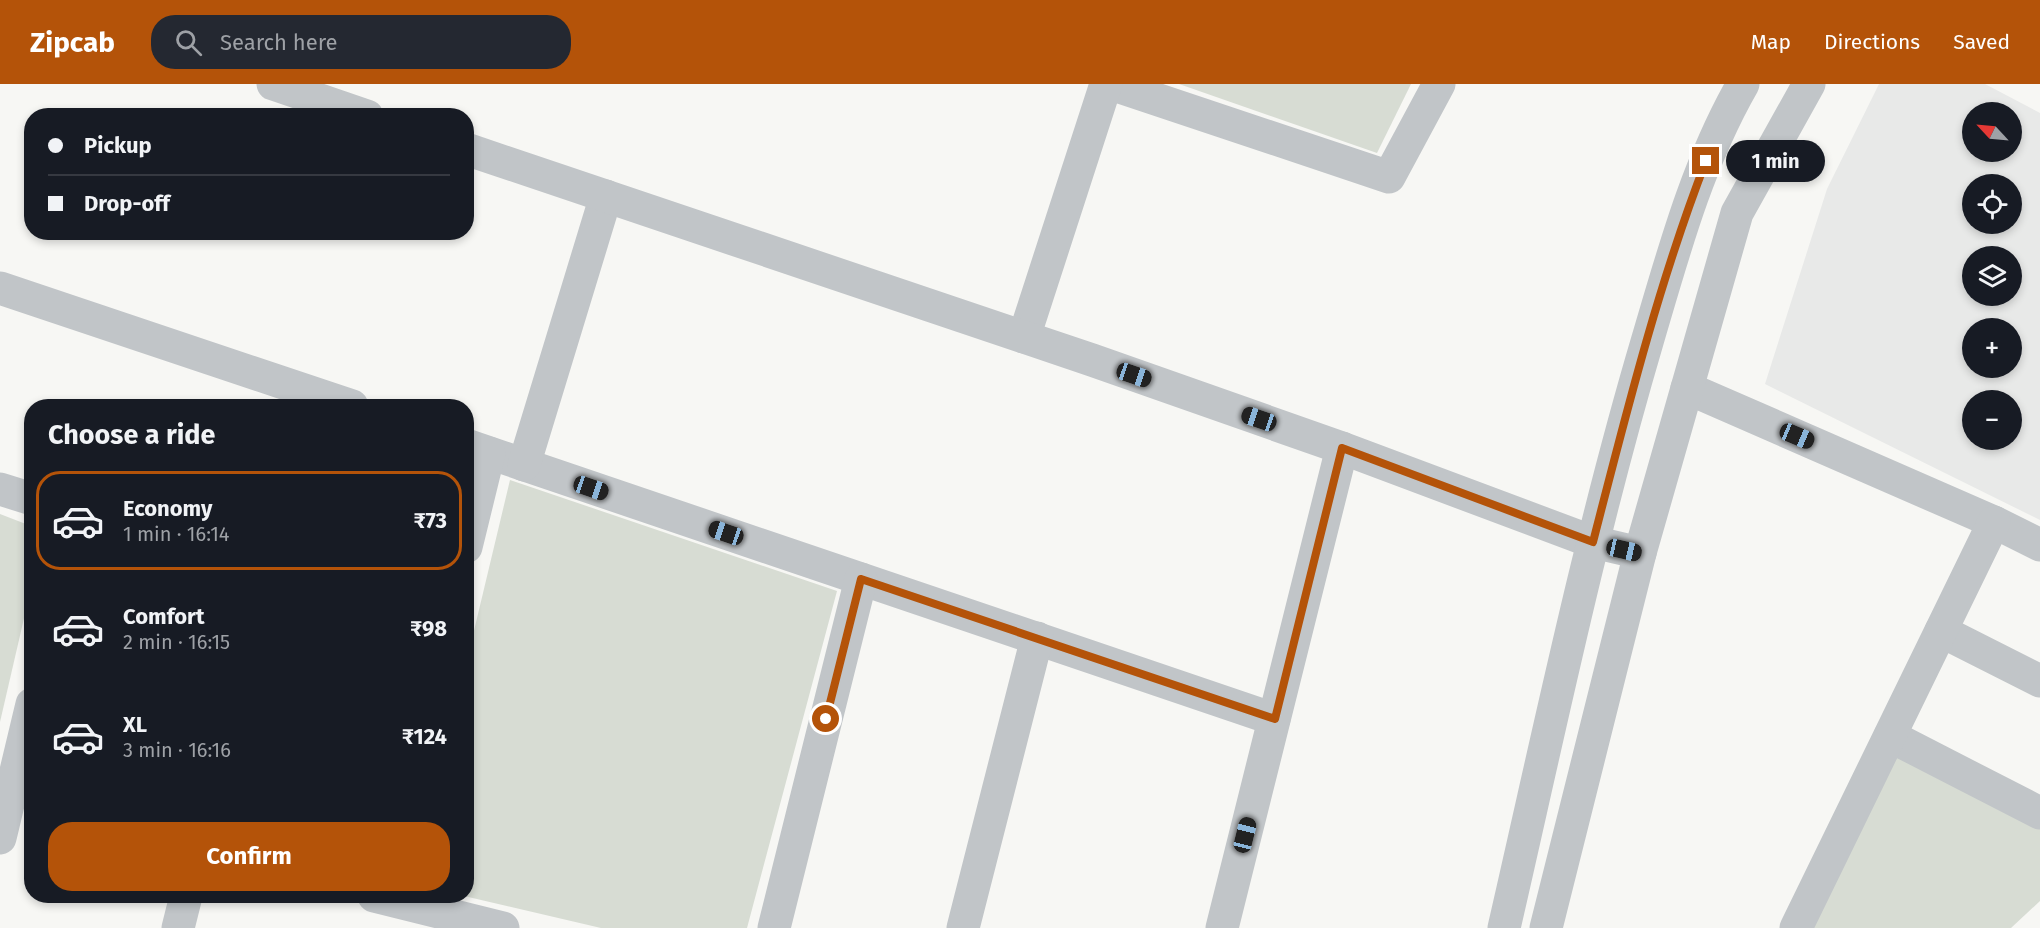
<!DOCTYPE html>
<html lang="en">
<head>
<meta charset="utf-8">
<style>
  :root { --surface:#171b24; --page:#242831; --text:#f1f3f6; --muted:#9ea1a6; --line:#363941; --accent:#b45309 }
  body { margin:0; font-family:"Fira Sans",sans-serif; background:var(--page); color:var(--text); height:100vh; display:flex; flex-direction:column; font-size:22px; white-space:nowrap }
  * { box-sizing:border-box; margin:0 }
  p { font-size:20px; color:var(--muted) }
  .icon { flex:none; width:33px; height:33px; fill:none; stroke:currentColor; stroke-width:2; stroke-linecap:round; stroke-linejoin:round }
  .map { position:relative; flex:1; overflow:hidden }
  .sheet { position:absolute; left:24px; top:315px; width:450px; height:504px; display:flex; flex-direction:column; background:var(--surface); border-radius:24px; box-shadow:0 3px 9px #0003 }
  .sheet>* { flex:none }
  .top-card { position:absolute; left:24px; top:24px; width:450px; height:132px; border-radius:24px; box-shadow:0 3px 9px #0003; display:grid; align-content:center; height:132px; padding:0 24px; background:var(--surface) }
  .needle { width:39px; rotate:296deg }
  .fabs { position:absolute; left:1962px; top:18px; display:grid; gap:12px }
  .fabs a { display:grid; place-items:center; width:60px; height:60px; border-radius:50%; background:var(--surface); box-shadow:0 3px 9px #0003; font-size:30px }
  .end { position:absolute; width:27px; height:27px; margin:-14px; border:8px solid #b45309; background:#fff; box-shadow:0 0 0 3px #fff }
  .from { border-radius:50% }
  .bubble { position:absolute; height:42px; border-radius:21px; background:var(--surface); box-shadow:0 3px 9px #0003; font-size:20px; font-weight:700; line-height:42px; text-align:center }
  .car { position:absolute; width:18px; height:36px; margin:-18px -9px; border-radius:8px; box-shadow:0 0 4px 2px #0007; background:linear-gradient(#222 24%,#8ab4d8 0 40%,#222 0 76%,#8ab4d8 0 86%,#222 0) }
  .top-card b { display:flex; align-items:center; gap:21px; height:57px; font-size:22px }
  .top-card b+b { border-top:2px solid var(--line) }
  .top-card i { width:15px; height:15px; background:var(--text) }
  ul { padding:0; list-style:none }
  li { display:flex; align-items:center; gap:18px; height:99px; margin:0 12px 9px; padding:0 12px; border:3px solid transparent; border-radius:24px }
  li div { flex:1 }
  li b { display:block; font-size:22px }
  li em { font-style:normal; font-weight:700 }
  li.on { border-color:var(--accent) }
  li>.icon { width:54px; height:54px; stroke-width:1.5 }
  h2 { padding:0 24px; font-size:27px; line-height:72px }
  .cta { display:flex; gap:12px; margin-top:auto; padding:12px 24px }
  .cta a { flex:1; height:69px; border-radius:24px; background:var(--accent); color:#fff; font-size:24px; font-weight:700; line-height:69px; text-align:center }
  header { display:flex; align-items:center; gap:36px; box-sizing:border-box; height:84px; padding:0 30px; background:var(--accent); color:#fff }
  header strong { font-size:28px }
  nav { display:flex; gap:33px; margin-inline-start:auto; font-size:21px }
  .search { width:420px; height:54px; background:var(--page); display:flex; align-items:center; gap:15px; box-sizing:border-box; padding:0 21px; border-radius:24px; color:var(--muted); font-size:22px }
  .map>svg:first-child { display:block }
  .built { fill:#e8e9e8; fill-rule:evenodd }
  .green { fill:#d7dcd3 }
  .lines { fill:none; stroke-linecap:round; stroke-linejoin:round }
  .minor { stroke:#c1c5c8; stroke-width:33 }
  .tertiary { stroke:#c1c5c8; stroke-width:33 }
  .route { stroke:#b45309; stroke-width:8 }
</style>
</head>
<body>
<header>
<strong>Zipcab</strong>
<div class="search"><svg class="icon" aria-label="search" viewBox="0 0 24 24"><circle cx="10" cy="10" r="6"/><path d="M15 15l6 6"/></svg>Search here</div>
<nav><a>Map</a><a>Directions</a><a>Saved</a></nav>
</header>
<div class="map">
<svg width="2040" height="844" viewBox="0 0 2040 844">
  <rect width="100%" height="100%" fill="#f7f7f4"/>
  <path class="built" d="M1879,0H1985L2040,29V436L1765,300L1827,105ZM1972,28H2012V68H1972ZM1972,100H2012V140H1972ZM1972,172H2012V212H1972ZM1972,244H2012V284H1972ZM1972,316H2012V356H1972Z"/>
  <g class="green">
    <path d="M1179,0H1411L1377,69Z"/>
    <path d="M510,396L837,507L747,844H601L464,812H466L467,576Z"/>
    <path d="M0,430L31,442V504L0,638Z"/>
    <path d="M1896,671L2040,742V817L2011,844H1812Z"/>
  </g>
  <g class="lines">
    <g class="minor">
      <path d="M1111,0L1389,93L1439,0"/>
      <path d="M0,204L352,322"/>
      <path d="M1024,253L1106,0"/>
      <path d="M1687,304L1994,438L2040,461"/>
      <path d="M466,361L1274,635"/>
      <path d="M524,381L606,112"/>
      <path d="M0,405L32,415"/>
      <path d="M466,463L489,369"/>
      <path d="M1941,547L2040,597"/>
      <path d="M1890,652L2040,729"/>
      <path d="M0,754L32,620"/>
      <path d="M374,812L503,844"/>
      <path d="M178,844L186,812"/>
      <path d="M774,844L861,495"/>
      <path d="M963,844L1037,554"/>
      <path d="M1222,844L1342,364"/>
      <path d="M1796,844L1994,438"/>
    </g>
    <g class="tertiary">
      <path d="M273,0L367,32"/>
      <path d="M466,65L1092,276L1342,364L1593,458L1640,469"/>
      <path d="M1504,844C1549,648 1590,451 1647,258C1673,170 1697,80 1743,0"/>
      <path d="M1546,844L1640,469L1737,129L1809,0"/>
    </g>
  </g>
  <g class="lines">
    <path class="route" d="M826,635L861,495L1275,635L1342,364L1593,458C1626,330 1658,201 1706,77"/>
  </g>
</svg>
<div class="fabs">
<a><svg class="needle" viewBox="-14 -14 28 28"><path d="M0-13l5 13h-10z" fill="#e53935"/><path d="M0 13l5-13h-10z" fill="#9ea1a6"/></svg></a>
<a><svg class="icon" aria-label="locate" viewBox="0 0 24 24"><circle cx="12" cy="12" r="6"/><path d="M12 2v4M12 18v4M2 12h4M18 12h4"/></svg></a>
<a><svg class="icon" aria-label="layers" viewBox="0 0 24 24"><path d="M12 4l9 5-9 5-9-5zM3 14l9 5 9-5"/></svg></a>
<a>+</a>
<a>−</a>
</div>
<i class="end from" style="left:826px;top:635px"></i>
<i class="end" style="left:1706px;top:77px"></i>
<div class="bubble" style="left:1726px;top:56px;width:99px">1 min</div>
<i class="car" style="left:1134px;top:291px;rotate:109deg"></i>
<i class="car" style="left:1259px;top:335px;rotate:289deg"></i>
<i class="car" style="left:1797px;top:352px;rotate:113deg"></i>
<i class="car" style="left:591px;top:404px;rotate:109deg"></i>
<i class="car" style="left:726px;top:449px;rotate:289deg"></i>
<i class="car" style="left:1624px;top:466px;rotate:103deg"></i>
<i class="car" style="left:1245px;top:751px;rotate:14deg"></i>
<div class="top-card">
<b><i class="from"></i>Pickup</b>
<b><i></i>Drop-off</b>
</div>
<section class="sheet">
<h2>Choose a ride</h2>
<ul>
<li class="on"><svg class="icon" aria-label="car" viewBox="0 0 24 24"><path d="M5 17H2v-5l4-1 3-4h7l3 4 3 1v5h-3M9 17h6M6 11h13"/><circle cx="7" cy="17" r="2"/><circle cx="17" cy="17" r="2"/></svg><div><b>Economy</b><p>1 min · 16:14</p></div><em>₹73</em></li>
<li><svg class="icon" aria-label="car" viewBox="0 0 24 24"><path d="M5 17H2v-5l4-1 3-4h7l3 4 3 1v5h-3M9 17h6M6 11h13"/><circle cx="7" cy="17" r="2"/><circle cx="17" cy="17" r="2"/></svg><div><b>Comfort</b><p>2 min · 16:15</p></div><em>₹98</em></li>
<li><svg class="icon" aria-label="car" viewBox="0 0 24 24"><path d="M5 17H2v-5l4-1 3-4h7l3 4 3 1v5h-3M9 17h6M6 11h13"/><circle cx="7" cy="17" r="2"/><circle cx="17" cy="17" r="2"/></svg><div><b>XL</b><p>3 min · 16:16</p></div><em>₹124</em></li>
</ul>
<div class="cta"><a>Confirm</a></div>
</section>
</div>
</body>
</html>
